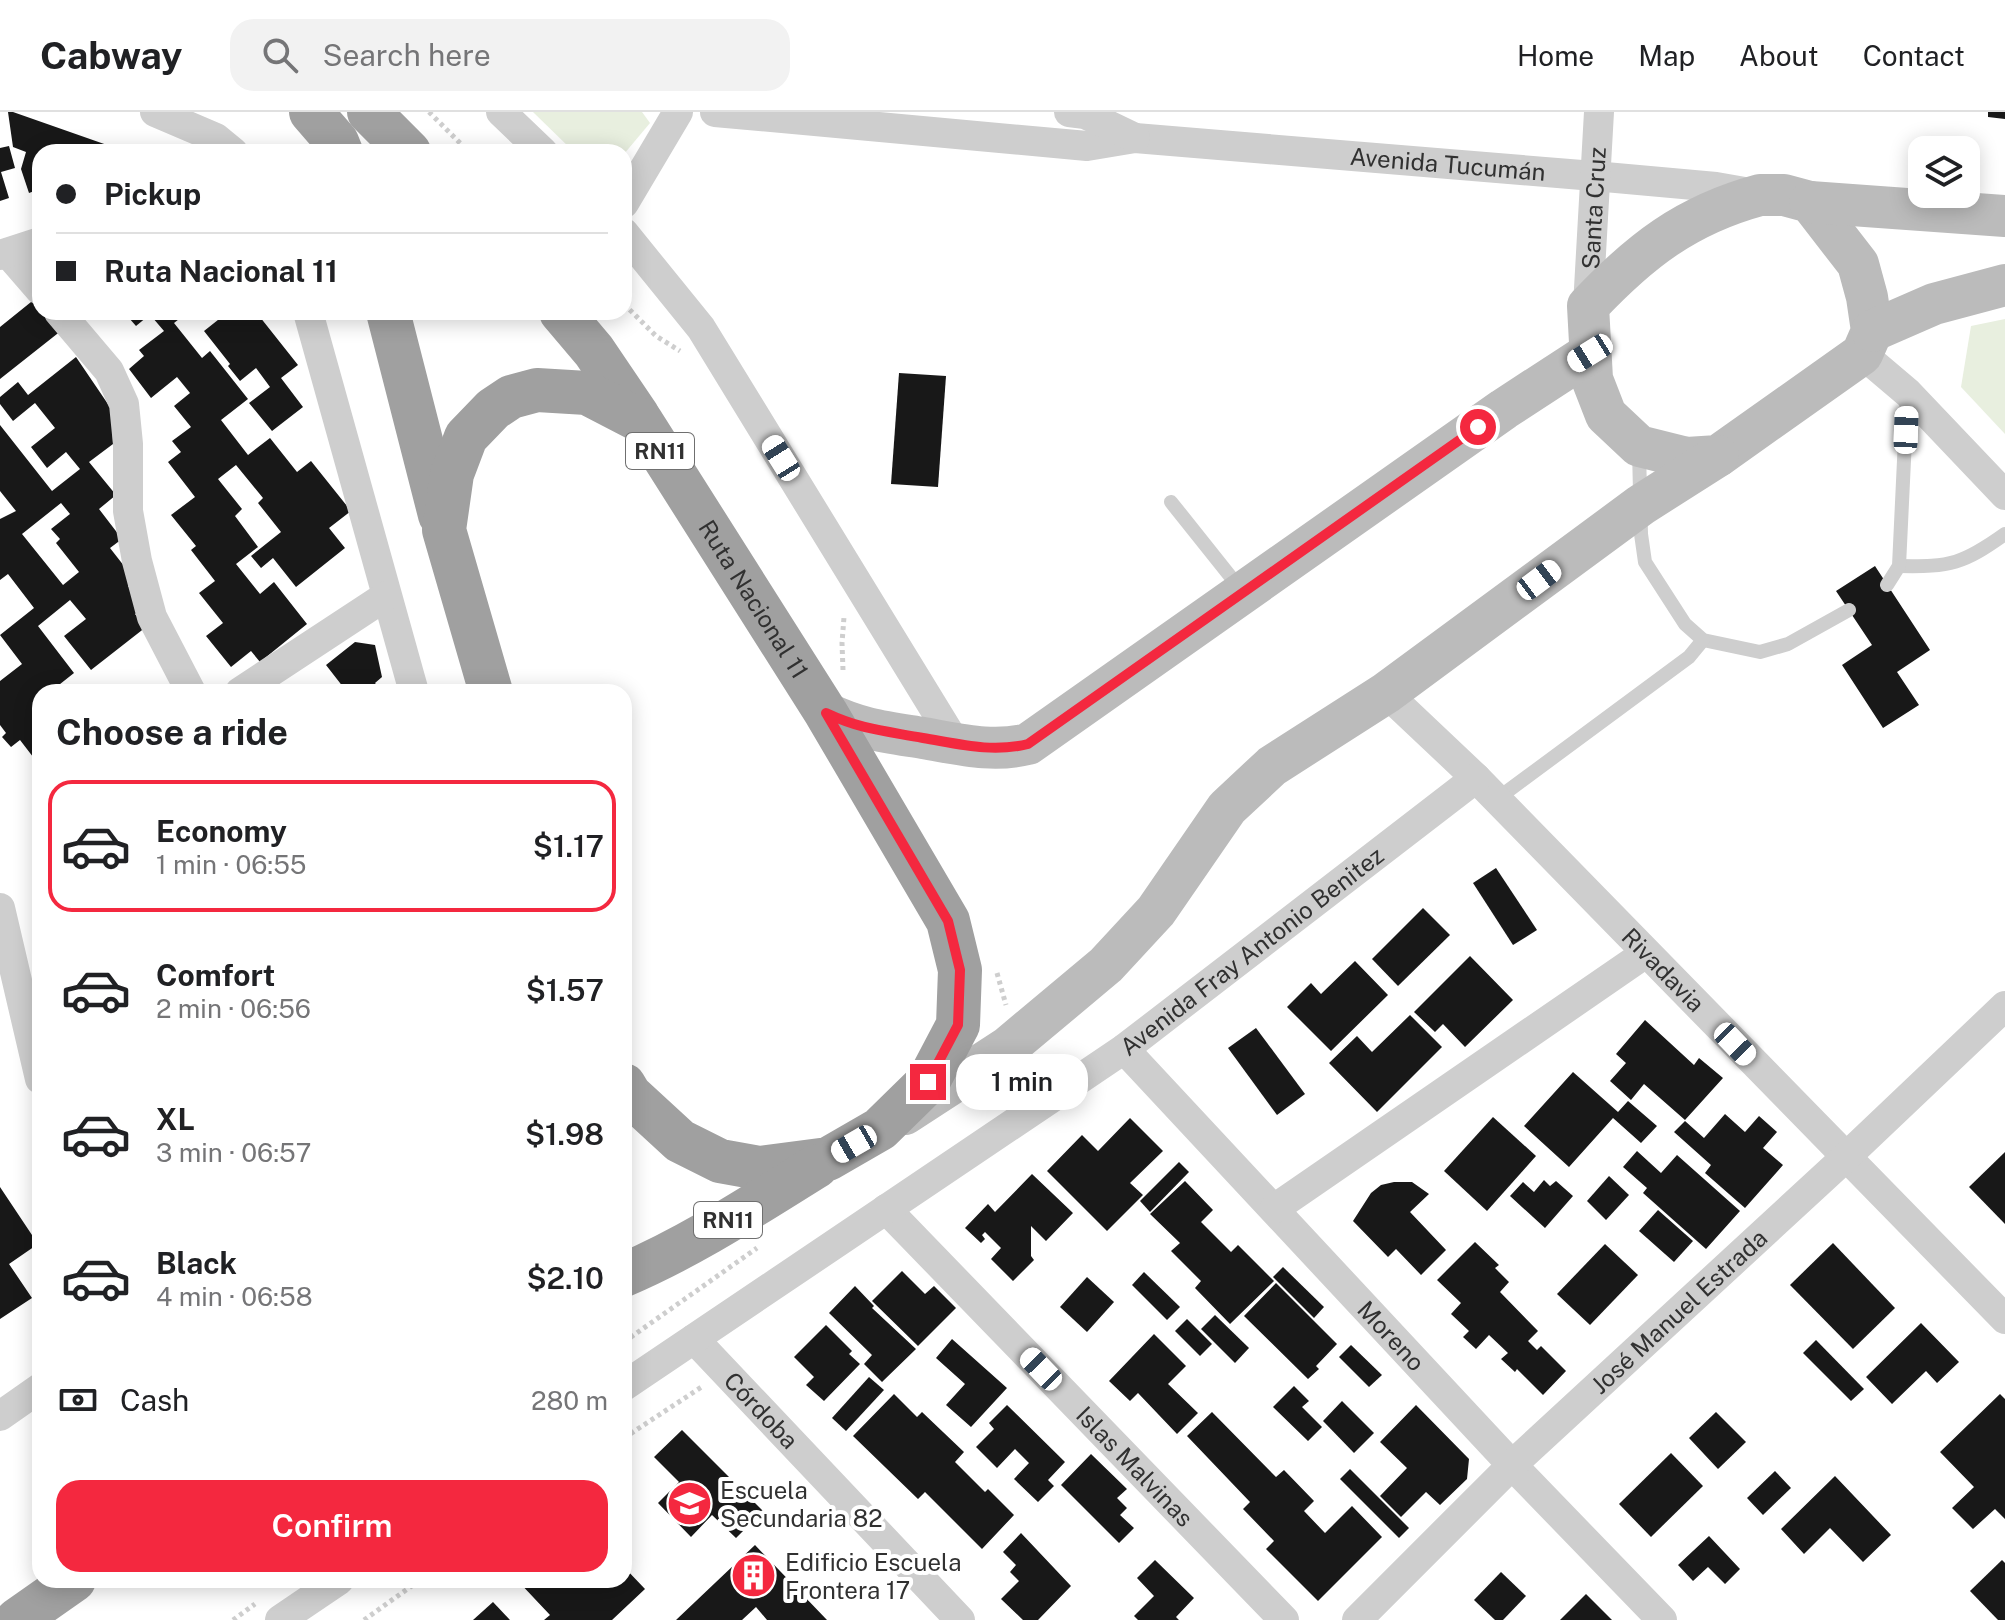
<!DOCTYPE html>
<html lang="en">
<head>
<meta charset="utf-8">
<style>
  :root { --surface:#fff; --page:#f2f2f2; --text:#202124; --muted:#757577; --line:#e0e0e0; --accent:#f4283f }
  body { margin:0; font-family:"Public Sans",sans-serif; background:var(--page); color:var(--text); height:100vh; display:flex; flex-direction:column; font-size:30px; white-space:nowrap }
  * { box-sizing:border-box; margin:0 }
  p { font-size:26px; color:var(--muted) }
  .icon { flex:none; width:44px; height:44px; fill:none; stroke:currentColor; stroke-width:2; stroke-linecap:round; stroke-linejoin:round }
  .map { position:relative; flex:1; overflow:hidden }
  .details { position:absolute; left:32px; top:572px; width:600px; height:904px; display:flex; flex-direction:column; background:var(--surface); border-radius:24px; box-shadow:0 4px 20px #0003 }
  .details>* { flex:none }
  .guide { position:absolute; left:32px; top:32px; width:600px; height:176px; border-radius:24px; box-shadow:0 4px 20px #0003; display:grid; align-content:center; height:176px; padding:0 24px; background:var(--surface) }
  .fabs { position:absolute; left:1908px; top:24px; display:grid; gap:16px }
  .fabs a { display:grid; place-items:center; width:72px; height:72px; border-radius:16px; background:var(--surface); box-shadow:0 4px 20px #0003; font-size:40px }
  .end { position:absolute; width:36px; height:36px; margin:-18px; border:10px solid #f4283f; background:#fff; box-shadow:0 0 0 4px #fff }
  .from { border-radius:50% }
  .bubble { position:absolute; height:56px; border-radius:24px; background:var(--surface); box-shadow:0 4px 20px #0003; font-size:26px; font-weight:600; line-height:56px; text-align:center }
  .car { position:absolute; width:24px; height:48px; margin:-24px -12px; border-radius:10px; box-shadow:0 0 6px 2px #0007; background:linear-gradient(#fff 24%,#345 0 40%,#fff 0 76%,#345 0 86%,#fff 0) }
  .guide b { display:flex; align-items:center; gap:28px; height:76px; font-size:30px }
  .guide b+b { border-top:2px solid var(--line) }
  .guide i { width:20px; height:20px; background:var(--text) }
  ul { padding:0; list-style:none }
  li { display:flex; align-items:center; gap:24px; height:132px; margin:0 16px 12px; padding:0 8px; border:4px solid transparent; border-radius:24px }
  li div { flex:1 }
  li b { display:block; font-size:30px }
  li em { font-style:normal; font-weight:600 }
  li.active { border-color:var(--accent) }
  li>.icon { width:72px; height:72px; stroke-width:1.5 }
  h2 { padding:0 24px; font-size:36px; line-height:96px }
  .pay { display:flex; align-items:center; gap:20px; height:88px; padding:0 24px; font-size:30px }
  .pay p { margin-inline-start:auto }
  .primary-button { display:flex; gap:16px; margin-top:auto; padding:16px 24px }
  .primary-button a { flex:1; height:92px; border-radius:24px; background:var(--accent); color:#fff; font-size:32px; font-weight:600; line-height:92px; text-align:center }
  header { display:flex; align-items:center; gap:48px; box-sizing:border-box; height:112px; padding:0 40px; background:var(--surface); border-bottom:2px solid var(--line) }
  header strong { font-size:38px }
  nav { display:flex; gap:44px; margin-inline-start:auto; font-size:28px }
  .search { width:560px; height:72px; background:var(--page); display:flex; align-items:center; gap:20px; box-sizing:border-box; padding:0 28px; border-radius:24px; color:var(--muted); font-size:30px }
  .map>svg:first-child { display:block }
  .green { fill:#e8efdf }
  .building { fill:#181818; fill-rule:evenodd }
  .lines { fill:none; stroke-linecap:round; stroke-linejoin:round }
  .path { stroke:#cecece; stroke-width:5; stroke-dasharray:4 4; stroke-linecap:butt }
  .service { stroke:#cecece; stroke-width:14 }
  .minor { stroke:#cecece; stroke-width:30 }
  .secondary { stroke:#bbb; stroke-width:42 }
  .trunk { stroke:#a0a0a0; stroke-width:44 }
  .route { stroke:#f4283f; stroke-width:10 }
  .labels { text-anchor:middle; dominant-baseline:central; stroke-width:8; stroke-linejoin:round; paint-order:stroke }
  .shield { fill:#fff; stroke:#6f6f6f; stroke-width:2 }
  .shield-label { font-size:22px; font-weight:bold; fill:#313131 }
  .street-label { font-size:24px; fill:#313131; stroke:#fff }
  .poi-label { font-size:24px; fill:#313131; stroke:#fff; text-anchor:start }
</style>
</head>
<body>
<header>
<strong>Cabway</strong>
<div class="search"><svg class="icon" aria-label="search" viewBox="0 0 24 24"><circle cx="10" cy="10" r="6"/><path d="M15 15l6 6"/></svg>Search here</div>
<nav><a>Home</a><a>Map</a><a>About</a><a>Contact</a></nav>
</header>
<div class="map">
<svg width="2005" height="1508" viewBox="0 0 2005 1508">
  <rect width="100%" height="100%" fill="#fff"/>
  <g class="green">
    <path d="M533,0H642L650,11L624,42L574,40Z"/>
    <path d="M2005,207V322L1961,275L1971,214Z"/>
  </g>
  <g class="building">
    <path d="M8,0H13L127,40H40V77L29,81L21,57L26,40L13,35Z"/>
    <path d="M1988,0H2005V7L1988,5Z"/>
    <path d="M9,34L15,56L1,60L9,86L0,89V36Z"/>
    <path d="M36,186L40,191V200H47L62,218L0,267V215Z"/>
    <path d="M137,200H153L136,214L129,206Z"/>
    <path d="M158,200H188L174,211L202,246L210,239L248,287L221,308L248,343L270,326L297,360L311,349L351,399L329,416L345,436L296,475L273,446L261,456L251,444L281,420L258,391L263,386L236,353L218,367L242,397L235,404L258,435L236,452L260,482L274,470L307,512L260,550L251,539L231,555L206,524L223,511L199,481L215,469L191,438L196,434L171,403L195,385L168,350L181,340L172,329L191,315L174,294L190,281L177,265L151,286L129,257L144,244L139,238L164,219L152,205Z"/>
    <path d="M228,200H256L298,253L281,266L303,295L272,319L249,291L270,275L256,256L240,269L228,254L230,252L204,219Z"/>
    <path d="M76,245L112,298L113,332L89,350L116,383L99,397L122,427L110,436L135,468L128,474L145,495L135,502L146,515L91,558L64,524L86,507L70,488L38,514L74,561L50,580H40V654L20,628L11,635L2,625L6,621L0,613V569L22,552L0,523L34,496L8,462L0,468V407L16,399L0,379V313L52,379L80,357L66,340L47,356L31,335L55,316L35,291L13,309L0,292V285L18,270L28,283ZM61,391L70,402L51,417L60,427L56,431L79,460L63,473L22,422Z"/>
    <path d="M899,261L946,264L938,375L891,372Z"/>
    <path d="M1875,454L1930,538L1897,560L1919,593L1883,616L1842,553L1872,533L1836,479Z"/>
    <path d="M355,530L375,533L382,565L375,571L382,580H347L326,553Z"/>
    <path d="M1496,756L1537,818L1513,833L1473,771Z"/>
    <path d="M1423,796L1450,823L1398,874L1372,847Z"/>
    <path d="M1470,844L1513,888L1465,935L1443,912L1435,920L1414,900Z"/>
    <path d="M1355,849L1388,883L1331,939L1287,895L1311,871L1321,882Z"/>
    <path d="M1410,903L1442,935L1377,1000L1329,951L1357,924L1372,940Z"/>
    <path d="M1645,908L1694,953L1699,946L1723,966L1685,1008L1644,972L1631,988L1610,969L1626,951L1616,942Z"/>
    <path d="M1256,916L1305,982L1277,1003L1228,936Z"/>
    <path d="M1573,960L1618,1000L1628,989L1657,1014L1641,1031L1613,1006L1569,1055L1524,1014Z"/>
    <path d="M1725,1002L1745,1020L1759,1004L1777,1020L1763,1036L1783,1053L1745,1096L1705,1061L1711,1053L1674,1020L1685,1009L1704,1026Z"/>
    <path d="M1493,1005L1536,1044L1487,1099L1444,1059Z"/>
    <path d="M1130,1006L1163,1039L1130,1071L1143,1083L1107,1119L1047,1059L1082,1023L1098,1039Z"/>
    <path d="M1637,1039L1661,1061L1677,1043L1740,1099L1706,1137L1643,1081L1647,1076L1623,1055Z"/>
    <path d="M2005,1040V1112L1969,1075Z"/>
    <path d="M1179,1050L1189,1060L1150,1100L1140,1089Z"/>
    <path d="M1032,1062L1073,1101L1046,1129L1031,1114V1144L1034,1148L1013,1169L991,1147L1001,1136L985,1120L982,1123L985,1127L981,1131L965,1116L988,1092L995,1100Z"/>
    <path d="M1609,1064L1629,1083L1606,1108L1587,1089Z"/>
    <path d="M1544,1068L1550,1074L1556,1069L1573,1084L1545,1116L1510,1084L1523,1070L1534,1080Z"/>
    <path d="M1185,1069L1213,1098L1201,1110L1231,1140L1238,1133L1274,1169L1230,1212L1195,1176L1201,1169L1171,1139L1180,1131L1150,1102Z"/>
    <path d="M1394,1070H1412L1429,1082L1410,1100L1446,1138L1421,1163L1396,1137L1388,1145L1353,1109L1371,1081L1381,1073Z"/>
    <path d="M0,1075L38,1132L9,1152L32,1186L0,1207Z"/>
    <path d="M1658,1098L1693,1129L1674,1150L1639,1119Z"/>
    <path d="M1475,1130L1499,1153L1495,1156L1509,1170L1500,1180L1538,1219L1528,1229L1537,1238L1541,1234L1566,1259L1543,1283L1517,1257L1515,1260L1501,1247L1508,1241L1489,1223L1476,1237L1463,1225L1469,1219L1451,1202L1461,1191L1437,1168Z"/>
    <path d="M1833,1131L1895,1196L1853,1237L1790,1173Z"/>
    <path d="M1605,1132L1638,1163L1590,1213L1557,1182Z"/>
    <path d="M1283,1155L1324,1195L1314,1206L1273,1165Z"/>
    <path d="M902,1159L925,1182L934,1174L956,1196L918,1234L872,1189Z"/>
    <path d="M1144,1160L1180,1195L1167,1208L1132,1173Z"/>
    <path d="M1087,1165L1114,1190L1087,1220L1060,1195Z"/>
    <path d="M1276,1171L1337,1232L1316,1254L1319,1257L1308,1267L1244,1204Z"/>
    <path d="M855,1174L874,1194L872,1196L916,1237L882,1270L864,1252L872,1243L829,1201Z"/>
    <path d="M1215,1203L1249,1236L1235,1251L1201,1217Z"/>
    <path d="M1187,1207L1212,1232L1200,1244L1175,1219Z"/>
    <path d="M1921,1211L1959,1250L1937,1271L1926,1259L1892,1292L1866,1265Z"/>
    <path d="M826,1213L852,1239L849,1242L860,1252L824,1289L806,1273L814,1265L794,1245Z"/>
    <path d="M1154,1222L1186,1254L1168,1272L1198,1301L1177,1322L1138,1281L1130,1289L1109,1269Z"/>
    <path d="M952,1227L1007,1276L971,1315L946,1293L965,1272L936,1246Z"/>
    <path d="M1816,1228L1864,1277L1851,1289L1803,1241Z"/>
    <path d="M1351,1233L1382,1263L1369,1275L1339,1245Z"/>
    <path d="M869,1265L884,1278L846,1319L832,1306Z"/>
    <path d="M1294,1274L1309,1289L1302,1295L1322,1315L1308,1329L1273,1295Z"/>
    <path d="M894,1282L917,1305L922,1300L964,1340L955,1350L985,1380L988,1377L1014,1403L982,1437L925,1380L918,1387L853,1324Z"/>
    <path d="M2000,1282L2005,1287V1407L1995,1397L1973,1417L1952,1396L1974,1375L1940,1340Z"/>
    <path d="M1342,1289L1374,1321L1354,1341L1323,1309Z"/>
    <path d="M1007,1293L1065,1350L1048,1368L1054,1374L1038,1390L1014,1367L1029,1351L1015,1337L997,1356L976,1335L994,1317L989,1311Z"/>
    <path d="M1416,1293L1469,1347L1467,1367L1440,1393L1426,1380L1401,1405L1380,1384L1407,1356L1380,1330Z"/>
    <path d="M1212,1300L1276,1365L1284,1358L1314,1389L1304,1399L1325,1421L1352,1394L1382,1425L1318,1489L1266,1437L1274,1429L1243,1397L1250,1390L1187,1324Z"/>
    <path d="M1716,1300L1746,1330L1718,1357L1689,1326Z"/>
    <path d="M682,1318L763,1399L736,1426L712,1403L691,1425L658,1391L679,1370L654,1345Z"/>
    <path d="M1671,1341L1703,1374L1651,1425L1619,1392Z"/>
    <path d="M1091,1342L1127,1377L1117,1386L1127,1396L1120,1403L1134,1416L1119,1431L1061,1373Z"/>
    <path d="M1350,1357L1409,1416L1399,1426L1340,1367Z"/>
    <path d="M1775,1359L1791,1376L1763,1403L1747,1386Z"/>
    <path d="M1835,1364L1891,1423L1863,1450L1830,1416L1804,1442L1781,1417Z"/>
    <path d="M1021,1421L1071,1474L1038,1508H1023L1001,1487L1019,1469L1010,1460L1016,1453L1003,1440Z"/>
    <path d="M1709,1424L1740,1457L1725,1472L1708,1455L1693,1469L1678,1453Z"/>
    <path d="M755,1433L827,1508H767L756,1495L742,1508H676Z"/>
    <path d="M1155,1448L1194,1486L1176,1505L1179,1508H1138L1134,1504L1154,1484L1137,1466Z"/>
    <path d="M2002,1448L2005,1451V1508H1998L1970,1479Z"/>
    <path d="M624,1455L645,1477L612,1508H544L550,1503L517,1468H624Z"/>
    <path d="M1501,1460L1526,1484L1503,1508H1495L1474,1488Z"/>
    <path d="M1586,1482L1612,1508H1560Z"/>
    <path d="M493,1490L510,1508H473Z"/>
  </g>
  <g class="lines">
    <g class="path">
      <path d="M429,0L469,40"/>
      <path d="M624,192L656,224L680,239"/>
      <path d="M843,558L842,531L844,505"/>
      <path d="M997,861L1006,893"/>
      <path d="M624,1230L757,1136"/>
      <path d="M624,1326L703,1274"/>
      <path d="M233,1508L255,1492"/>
      <path d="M364,1508L420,1468"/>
    </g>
    <g class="service">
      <path d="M1639,338L1641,422L1645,450L1685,512L1703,528L1760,540L1788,532L1849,498"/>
      <path d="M1171,390L1242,479"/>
      <path d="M1899,454C1951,455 1963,452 2005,422"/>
      <path d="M1887,473L1899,454L1907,285"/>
      <path d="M1497,687L1689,545L1703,528"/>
    </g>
    <g class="minor">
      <path d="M155,0L216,26L233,40"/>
      <path d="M501,0L543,40"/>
      <path id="s1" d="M715,0L1087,34L1135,26L1594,64L1716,75L1756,82"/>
      <path d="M1069,0L1085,2L1135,26"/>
      <path d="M624,91L678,0"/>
      <path d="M624,121L701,216L956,632"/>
      <path d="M8,141L40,178"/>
      <path d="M0,143L40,130"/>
      <path id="s2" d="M1588,194L1599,0"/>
      <path d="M59,200L109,259L124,292L128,332V399L137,449L152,505L191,580"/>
      <path d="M308,200L414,580"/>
      <path d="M1862,242L1908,281L2005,383"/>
      <path d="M240,580L386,484"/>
      <path id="s3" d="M1386,581L1476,666L2005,1207"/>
      <path d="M0,796L40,967"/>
      <path id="s4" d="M1124,937L1512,1353L1662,1508"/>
      <path id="s5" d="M886,1097L1284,1508"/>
      <path d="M1274,1097L1646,841"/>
      <path id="s6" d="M694,1227L960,1508"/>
      <path id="s7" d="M624,1274L1124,937L1476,666"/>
      <path d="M0,1304L40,1276"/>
      <path d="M280,1508L339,1468"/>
      <path id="s8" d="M1357,1508L1512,1353L1846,1045L2005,894"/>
    </g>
    <g class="secondary">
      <path d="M1760,83H1784L1810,90L1858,152L1867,185L1872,219L1862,242L1718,344L1687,346L1639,334L1606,303L1592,267L1588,194C1640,139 1686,103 1760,83Z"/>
      <path d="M1810,90L2005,104"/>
      <path d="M1872,219L1934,192L2005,173"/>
      <path d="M826,601C862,618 885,620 923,626C959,632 992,641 1028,632L1504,297L1590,241"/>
      <path d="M905,1002L1008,935L1106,853L1156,799L1227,696L1272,654L1386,581L1641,393L1718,344"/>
    </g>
    <g class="trunk">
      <path d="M311,0L337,30L341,40"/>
      <path d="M369,0L409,40"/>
      <path d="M388,200L440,403"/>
      <path d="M561,200L594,239L638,304"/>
      <path id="s9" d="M491,580L444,418L452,362L466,325L493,297L511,285L537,278L587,281L641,309L826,601L948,809L960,858L958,913L928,970L880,1017L828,1047L759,1056L720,1049L680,1029L630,983L624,973"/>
      <path d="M624,1163C692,1134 754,1093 817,1054"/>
      <path d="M17,1508L74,1468"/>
    </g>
  </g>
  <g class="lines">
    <path class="route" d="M928,970L958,913L960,858L948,809L826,601C862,618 886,619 923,626C959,632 992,641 1028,632L1478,315"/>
  </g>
  <defs>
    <symbol id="school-disc" viewBox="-11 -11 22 22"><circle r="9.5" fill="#f4283f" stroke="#fff"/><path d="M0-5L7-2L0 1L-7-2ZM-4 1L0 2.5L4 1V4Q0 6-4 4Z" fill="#fff"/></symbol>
    <symbol id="building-disc" viewBox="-11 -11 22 22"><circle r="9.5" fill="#f4283f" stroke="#fff"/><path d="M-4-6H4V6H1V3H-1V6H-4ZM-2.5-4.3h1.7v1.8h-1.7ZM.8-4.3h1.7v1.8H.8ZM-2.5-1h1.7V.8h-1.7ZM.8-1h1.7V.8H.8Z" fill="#fff"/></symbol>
  </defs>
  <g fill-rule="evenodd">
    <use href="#school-disc" x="664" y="1366" width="51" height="51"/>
    <use href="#building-disc" x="728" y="1438" width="51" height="51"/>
  </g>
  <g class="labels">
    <g class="shield">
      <rect x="626" y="321" width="68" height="36" rx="6"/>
      <rect x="694" y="1090" width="68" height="36" rx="6"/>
    </g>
    <g class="shield-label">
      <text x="660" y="339">RN11</text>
      <text x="728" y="1108">RN11</text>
    </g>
    <g class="street-label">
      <text stroke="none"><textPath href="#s1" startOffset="736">Avenida Tucumán</textPath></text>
      <text stroke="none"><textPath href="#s2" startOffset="98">Santa Cruz</textPath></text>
      <text stroke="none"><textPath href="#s9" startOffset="674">Ruta Nacional 11</textPath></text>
      <text stroke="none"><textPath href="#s7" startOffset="764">Avenida Fray Antonio Benitez</textPath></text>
      <text stroke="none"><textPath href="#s3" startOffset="392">Rivadavia</textPath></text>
      <text stroke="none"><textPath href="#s8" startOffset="446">José Manuel Estrada</textPath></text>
      <text stroke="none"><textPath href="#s4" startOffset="392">Moreno</textPath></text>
      <text stroke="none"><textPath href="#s6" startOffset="98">Córdoba</textPath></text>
      <text stroke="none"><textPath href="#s5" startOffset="358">Islas Malvinas</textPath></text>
    </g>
    <g class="poi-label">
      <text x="720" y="1378">Escuela<tspan x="720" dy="28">Secundaria 82</tspan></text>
      <text x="785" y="1450">Edificio Escuela<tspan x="785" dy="28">Frontera 17</tspan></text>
    </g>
  </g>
</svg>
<div class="fabs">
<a><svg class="icon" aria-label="layers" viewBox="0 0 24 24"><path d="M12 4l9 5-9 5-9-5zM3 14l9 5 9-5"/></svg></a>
</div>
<i class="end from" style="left:1478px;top:315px"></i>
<i class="end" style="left:928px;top:970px"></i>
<div class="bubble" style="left:956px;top:942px;width:132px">1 min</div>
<i class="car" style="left:1590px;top:241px;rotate:238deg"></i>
<i class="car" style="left:1906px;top:318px;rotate:2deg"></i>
<i class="car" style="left:781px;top:346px;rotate:328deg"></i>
<i class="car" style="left:1539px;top:468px;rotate:53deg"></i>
<i class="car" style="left:1735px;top:932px;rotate:136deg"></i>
<i class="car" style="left:854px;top:1032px;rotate:240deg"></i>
<i class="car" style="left:1041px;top:1257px;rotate:316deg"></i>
<div class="guide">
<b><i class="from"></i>Pickup</b>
<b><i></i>Ruta Nacional 11</b>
</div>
<section class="details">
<h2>Choose a ride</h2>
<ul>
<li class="active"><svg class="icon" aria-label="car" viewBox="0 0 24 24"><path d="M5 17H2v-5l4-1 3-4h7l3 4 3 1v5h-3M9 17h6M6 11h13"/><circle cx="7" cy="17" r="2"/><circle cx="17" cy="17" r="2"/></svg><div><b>Economy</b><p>1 min · 06:55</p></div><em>$1.17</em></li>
<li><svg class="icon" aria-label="car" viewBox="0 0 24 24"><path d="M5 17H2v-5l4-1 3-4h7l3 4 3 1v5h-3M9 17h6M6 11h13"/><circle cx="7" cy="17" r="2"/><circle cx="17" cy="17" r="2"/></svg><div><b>Comfort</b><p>2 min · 06:56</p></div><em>$1.57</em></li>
<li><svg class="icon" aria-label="car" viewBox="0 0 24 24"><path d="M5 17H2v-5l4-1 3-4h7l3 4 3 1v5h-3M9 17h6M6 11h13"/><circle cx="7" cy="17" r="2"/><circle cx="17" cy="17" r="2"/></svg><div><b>XL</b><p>3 min · 06:57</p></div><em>$1.98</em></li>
<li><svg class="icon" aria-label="car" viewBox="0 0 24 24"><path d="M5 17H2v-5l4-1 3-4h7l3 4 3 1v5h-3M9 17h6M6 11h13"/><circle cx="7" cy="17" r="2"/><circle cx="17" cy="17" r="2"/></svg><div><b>Black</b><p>4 min · 06:58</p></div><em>$2.10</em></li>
</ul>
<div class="pay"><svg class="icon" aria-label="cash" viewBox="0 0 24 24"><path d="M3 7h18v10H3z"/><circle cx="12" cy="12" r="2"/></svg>Cash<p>280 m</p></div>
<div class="primary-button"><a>Confirm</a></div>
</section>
</div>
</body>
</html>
